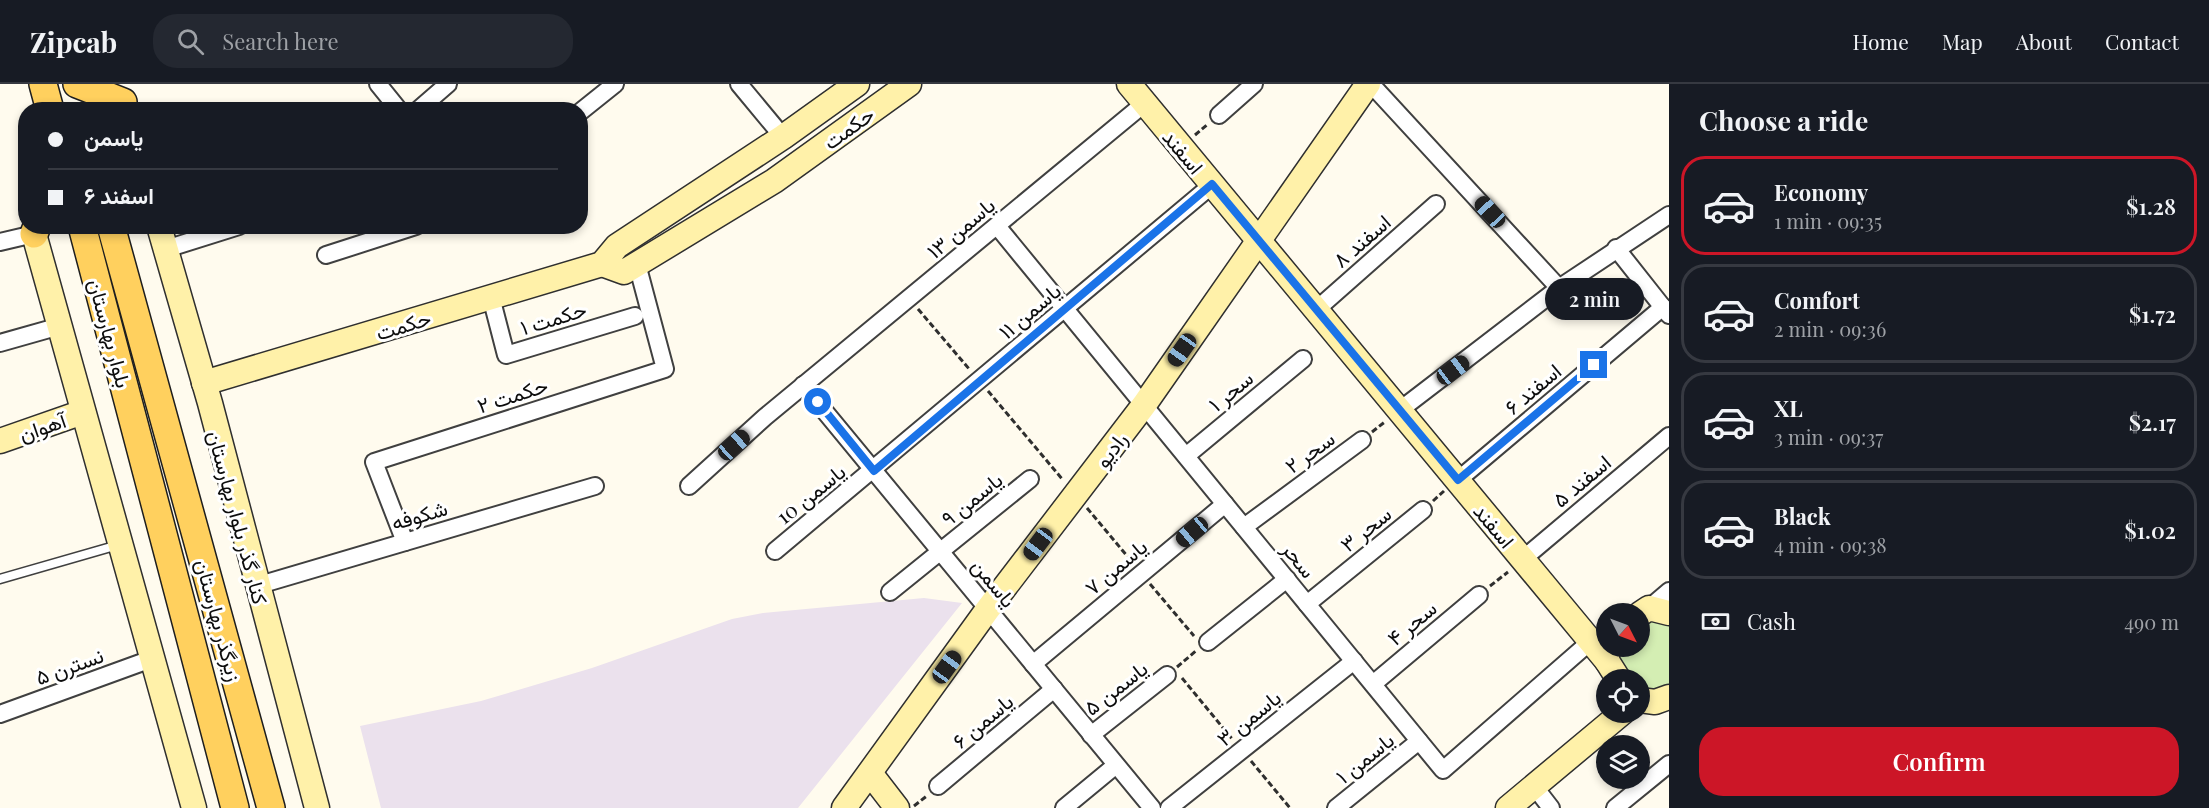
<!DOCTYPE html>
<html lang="en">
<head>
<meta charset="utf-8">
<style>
  :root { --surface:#171b24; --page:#242831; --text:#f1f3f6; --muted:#9ea1a6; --line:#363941; --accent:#cc1627 }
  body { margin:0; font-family:"Playfair Display",Vazirmatn,serif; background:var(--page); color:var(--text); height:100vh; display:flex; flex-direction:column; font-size:22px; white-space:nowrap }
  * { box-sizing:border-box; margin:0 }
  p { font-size:20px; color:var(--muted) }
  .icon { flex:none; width:33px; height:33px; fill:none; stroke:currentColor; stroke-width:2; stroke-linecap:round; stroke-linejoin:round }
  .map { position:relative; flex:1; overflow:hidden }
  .panel { display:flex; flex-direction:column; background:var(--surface); width:540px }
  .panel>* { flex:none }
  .hud { position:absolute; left:18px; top:18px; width:570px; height:132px; border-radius:24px; box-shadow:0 3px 9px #0003; display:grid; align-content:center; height:132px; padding:0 30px; background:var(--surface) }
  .needle { width:39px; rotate:132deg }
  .fabs { position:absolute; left:1596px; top:519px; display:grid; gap:12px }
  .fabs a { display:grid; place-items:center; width:54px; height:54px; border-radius:50%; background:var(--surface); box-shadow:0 3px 9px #0003; font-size:30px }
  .end { position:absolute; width:27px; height:27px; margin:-14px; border:8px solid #1a73e8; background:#fff; box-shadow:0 0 0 3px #fff }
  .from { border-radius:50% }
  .bubble { position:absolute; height:42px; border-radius:21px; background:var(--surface); box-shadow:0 3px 9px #0003; font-size:20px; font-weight:600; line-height:42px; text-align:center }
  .car { position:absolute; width:18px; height:36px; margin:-18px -9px; border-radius:8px; box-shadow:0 0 4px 2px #0007; background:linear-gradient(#222 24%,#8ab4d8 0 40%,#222 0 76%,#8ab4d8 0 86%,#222 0) }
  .hud b { display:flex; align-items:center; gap:21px; height:57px; font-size:22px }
  .hud b+b { border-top:2px solid var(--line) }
  .hud i { width:15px; height:15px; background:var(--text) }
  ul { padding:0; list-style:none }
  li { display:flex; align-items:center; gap:18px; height:99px; margin:0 12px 9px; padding:0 18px; border:3px solid var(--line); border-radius:24px }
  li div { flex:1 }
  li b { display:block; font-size:22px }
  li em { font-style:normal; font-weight:600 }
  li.on { border-color:var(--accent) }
  li>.icon { width:54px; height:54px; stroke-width:1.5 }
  h2 { padding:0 30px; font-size:27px; line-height:72px }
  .pay { display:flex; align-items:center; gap:15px; height:66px; padding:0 30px; font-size:22px }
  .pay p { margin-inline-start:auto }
  .cta { display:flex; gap:12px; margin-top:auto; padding:12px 30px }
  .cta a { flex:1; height:69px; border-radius:24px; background:var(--accent); color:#fff; font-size:24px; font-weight:600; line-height:69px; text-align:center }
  header { display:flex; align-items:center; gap:36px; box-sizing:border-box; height:84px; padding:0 30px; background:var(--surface); border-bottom:2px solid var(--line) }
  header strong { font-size:28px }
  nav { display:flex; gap:33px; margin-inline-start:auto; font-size:21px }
  .search { width:420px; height:54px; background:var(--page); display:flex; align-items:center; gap:15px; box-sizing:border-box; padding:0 21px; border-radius:24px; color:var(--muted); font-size:22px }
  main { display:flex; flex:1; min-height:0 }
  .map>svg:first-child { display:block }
  .industrial { fill:#ebe1ed }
  .green { fill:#d4eeb3 }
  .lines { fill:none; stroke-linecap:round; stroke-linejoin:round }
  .lane-casing { stroke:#404040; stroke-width:11 }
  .street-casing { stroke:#404040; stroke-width:20 }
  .secondary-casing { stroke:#2f2f2f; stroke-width:27 }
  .primary-casing { stroke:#1e1e1e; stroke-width:30 }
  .path { stroke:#2f2f2f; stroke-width:3; stroke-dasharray:6 3; stroke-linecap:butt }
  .lane { stroke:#fff; stroke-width:8 }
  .street { stroke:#fff; stroke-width:16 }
  .secondary { stroke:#fff1a9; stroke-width:24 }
  .primary { stroke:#ffd05e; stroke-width:27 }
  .route { stroke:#1a73e8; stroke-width:8 }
  .labels { text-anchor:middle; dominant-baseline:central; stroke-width:6; stroke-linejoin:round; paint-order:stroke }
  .street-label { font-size:21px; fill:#0d0d0d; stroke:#fff }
</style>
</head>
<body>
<header>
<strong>Zipcab</strong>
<div class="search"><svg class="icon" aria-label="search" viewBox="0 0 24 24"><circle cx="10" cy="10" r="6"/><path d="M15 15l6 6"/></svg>Search here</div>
<nav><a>Home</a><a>Map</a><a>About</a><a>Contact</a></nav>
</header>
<main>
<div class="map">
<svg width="1669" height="724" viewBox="0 0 1669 724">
  <rect width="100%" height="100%" fill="#fffbee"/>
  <path class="industrial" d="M924,514L962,519L798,724H381L360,642L481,617L592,584L732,535L763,529Z"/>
  <path class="green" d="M1650,535L1669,538V604L1640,607V596L1628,595L1614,567L1619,563L1640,562V544Z"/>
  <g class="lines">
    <defs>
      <path id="lane" d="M0,495L118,461"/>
      <g id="street">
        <path d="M378,0L399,26"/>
        <path d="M739,0L783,53"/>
        <path d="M1371,0L1559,204"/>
        <path d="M418,26L448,0"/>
        <path d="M580,28L615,0"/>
        <path d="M1219,31L1254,0"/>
        <path d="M997,142L1443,686L1591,557"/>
        <path d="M0,158L34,150"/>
        <path d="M1616,164L1669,231"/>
        <path d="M166,165L239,142"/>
        <path d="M326,171L416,142"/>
        <path d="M491,213L506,271L635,232"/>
        <path d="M1316,226L1436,120"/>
        <path d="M0,259L60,242"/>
        <path d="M803,301L1152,724"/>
        <path d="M1400,326L1559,204L1669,131"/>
        <path d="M1186,372L1303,275"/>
        <path d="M1458,396L1663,223"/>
        <path d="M689,402L765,333L1145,19"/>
        <path d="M1244,443L1362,356"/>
        <path d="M405,458L374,378L665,285L637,180"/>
        <path d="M775,467L1212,101"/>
        <path d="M1523,475L1669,352"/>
        <path d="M256,502L595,402"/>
        <path d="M890,508L1030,395"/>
        <path d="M1307,520L1423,426"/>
        <path d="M1649,524L1669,507"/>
        <path d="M1208,558L1287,495"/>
        <path d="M1033,580L1225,420"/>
        <path d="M1373,600L1479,511"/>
        <path d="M0,630L154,574"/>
        <path d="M1091,651L1167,591"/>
        <path d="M938,702L1054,605"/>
        <path d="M1534,702L1551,724"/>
        <path d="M1064,724L1116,681"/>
        <path d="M1169,724L1354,577"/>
        <path d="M1336,724L1419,657"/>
        <path d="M1615,724L1669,680"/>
      </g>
      <g id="secondary">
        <path d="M1129,0L1607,577"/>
        <path d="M159,142L210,319L317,724"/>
        <path d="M34,150L194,724"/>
        <path d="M602,180L624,188L774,97L909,0"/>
        <path d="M204,299L602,180L617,162L783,53L857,0"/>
        <path d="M0,357L83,328"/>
        <path d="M1640,530L1649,524L1669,529"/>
        <path d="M1607,562V577L1619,596"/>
        <path d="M1640,616L1655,618L1669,613"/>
        <path d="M870,689L897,724"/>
        <path d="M844,724L988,525L1144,321L1368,0"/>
        <path d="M1508,724L1623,628"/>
      </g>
      <g id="primary">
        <path d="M43,0L50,26"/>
        <path d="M77,0L123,18"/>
        <path d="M82,142L235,724"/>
        <path d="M111,142L271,724"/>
        <path d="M34,150L37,142"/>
      </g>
    </defs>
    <use href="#lane" class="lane-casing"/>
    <use href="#street" class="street-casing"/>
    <use href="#secondary" class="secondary-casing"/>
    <use href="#primary" class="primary-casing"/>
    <g class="path">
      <path d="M1195,51L1208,40"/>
      <path d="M918,225L970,286"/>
      <path d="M988,307L1063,396"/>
      <path d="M1372,348L1386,337"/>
      <path d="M1433,417L1444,407"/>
      <path d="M1087,424L1133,479"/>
      <path d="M1150,500L1194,552"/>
      <path d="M1490,502L1508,488"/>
      <path d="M1177,583L1197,566"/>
      <path d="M1182,594L1233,656"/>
      <path d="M1251,677L1290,724"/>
      <path d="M914,722L928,711"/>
    </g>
    <use href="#lane" class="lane"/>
    <use href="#street" class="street"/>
    <use href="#secondary" class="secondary"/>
    <use href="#primary" class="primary"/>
  </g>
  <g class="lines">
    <path class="route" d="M818,318L874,387L1212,100L1458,396L1594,281"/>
  </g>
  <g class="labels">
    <g class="street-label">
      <text transform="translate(848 43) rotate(-36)">حکمت</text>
      <text transform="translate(1184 67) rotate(50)">اسفند</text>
      <text transform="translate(960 143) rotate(-40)">یاسمن ۱۳</text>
      <text transform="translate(1361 156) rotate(-41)">اسفند ۸</text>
      <text transform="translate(1029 226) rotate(-40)">یاسمن ۱۱</text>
      <text transform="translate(553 233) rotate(-17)">حکمت ۱</text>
      <text transform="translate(403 240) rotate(-17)">حکمت</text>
      <text transform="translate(111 249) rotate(75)">بلوار بهارستان</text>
      <text transform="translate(1532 304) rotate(-40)">اسفند ۶</text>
      <text transform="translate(1230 306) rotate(-40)">سحر ۱</text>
      <text transform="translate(512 310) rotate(-18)">حکمت ۲</text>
      <text transform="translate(42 342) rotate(-19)">آهوان</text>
      <text transform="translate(1110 365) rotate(-53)">رادیو</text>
      <text transform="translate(1309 367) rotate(-36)">سحر ۲</text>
      <text transform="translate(1581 396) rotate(-40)">اسفند ۵</text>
      <text transform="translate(810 409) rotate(-39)">یاسمن 10</text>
      <text transform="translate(971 414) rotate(-39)">یاسمن ۹</text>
      <text transform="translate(419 430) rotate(-16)">شکوفه</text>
      <text transform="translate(239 433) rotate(75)">کنار گذر بلوار بهارستان</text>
      <text transform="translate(1495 441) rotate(50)">اسفند</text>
      <text transform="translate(1365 444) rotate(-39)">سحر ۳</text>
      <text transform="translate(1300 475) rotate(51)">سحر</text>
      <text transform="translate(1115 482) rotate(-40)">یاسمن ۷</text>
      <text transform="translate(995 498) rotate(51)">یاسمن</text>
      <text transform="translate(220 536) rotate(75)">زیرگذر بهارستان</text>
      <text transform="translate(1411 538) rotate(-40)">سحر ۴</text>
      <text transform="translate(69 581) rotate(-20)">نسترن ۵</text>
      <text transform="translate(1115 603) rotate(-38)">یاسمن ۵</text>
      <text transform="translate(1248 633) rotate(-39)">یاسمن ۳</text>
      <text transform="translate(982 636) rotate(-40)">یاسمن ۶</text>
      <text transform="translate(1364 673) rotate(-39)">یاسمن ۱</text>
    </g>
  </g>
</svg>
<div class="fabs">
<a><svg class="needle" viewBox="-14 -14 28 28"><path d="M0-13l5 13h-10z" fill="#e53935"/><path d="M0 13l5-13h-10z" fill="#9ea1a6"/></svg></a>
<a><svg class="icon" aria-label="locate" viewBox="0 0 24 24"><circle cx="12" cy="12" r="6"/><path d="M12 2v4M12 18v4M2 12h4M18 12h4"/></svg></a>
<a><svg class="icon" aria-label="layers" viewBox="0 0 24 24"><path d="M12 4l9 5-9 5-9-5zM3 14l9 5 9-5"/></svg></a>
</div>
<i class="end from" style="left:818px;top:318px"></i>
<i class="end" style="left:1594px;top:281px"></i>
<div class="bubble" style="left:1545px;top:194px;width:99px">2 min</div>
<i class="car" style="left:1490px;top:128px;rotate:317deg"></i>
<i class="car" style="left:1182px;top:266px;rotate:215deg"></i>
<i class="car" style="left:1453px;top:286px;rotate:53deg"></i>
<i class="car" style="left:734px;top:361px;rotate:48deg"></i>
<i class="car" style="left:1192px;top:448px;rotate:230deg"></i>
<i class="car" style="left:1038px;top:460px;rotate:217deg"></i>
<i class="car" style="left:947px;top:583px;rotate:36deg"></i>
<div class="hud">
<b><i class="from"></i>یاسمن</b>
<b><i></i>اسفند ۶</b>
</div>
</div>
<section class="panel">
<h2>Choose a ride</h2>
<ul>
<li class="on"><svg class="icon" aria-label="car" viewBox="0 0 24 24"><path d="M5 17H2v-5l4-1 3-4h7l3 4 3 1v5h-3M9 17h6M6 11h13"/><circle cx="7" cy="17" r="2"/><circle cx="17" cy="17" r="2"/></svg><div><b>Economy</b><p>1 min · 09:35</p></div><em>$1.28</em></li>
<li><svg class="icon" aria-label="car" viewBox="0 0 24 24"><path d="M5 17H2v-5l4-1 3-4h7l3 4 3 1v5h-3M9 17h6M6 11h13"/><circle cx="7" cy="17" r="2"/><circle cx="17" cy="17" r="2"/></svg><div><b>Comfort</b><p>2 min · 09:36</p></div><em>$1.72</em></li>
<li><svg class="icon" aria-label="car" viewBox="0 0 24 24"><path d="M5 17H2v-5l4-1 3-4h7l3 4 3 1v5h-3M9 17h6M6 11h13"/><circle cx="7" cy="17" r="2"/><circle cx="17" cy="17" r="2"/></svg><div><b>XL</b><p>3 min · 09:37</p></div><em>$2.17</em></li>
<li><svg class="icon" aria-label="car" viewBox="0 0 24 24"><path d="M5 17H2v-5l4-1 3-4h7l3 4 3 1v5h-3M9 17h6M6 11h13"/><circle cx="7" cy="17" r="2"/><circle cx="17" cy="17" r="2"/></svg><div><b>Black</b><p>4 min · 09:38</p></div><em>$1.02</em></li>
</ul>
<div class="pay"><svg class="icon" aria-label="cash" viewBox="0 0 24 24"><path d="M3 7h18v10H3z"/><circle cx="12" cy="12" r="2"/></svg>Cash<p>490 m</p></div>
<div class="cta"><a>Confirm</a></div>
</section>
</main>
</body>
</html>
